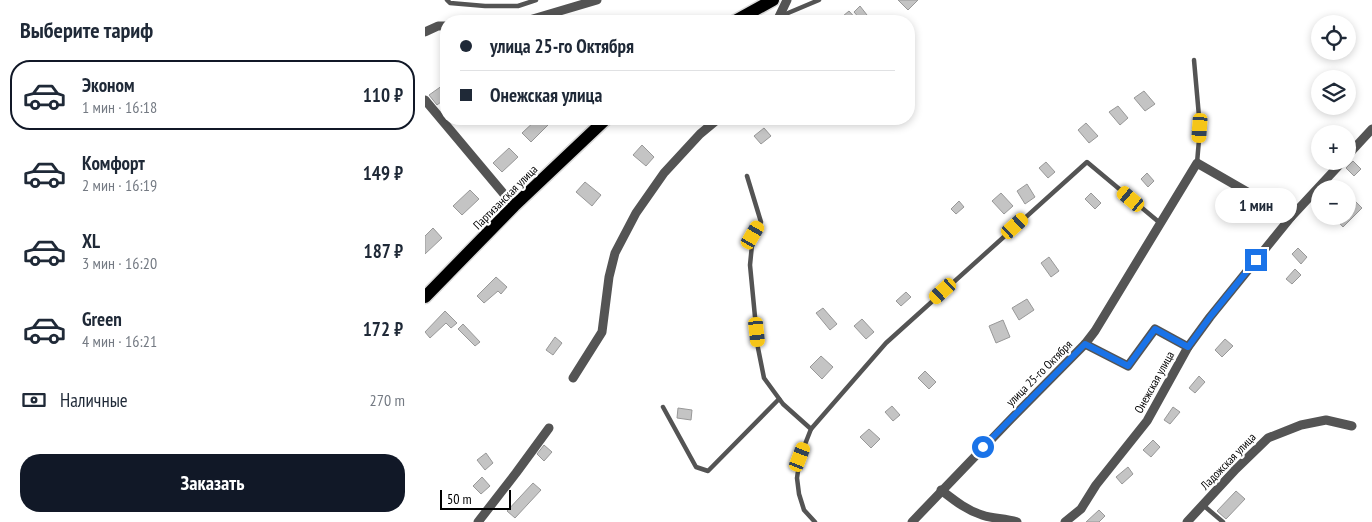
<!DOCTYPE html>
<html lang="ru">
<head>
<meta charset="utf-8">
<style>
  :root { --surface:#fff; --page:#f6f6f7; --text:#1f2937; --muted:#747a83; --line:#e0e1e3; --accent:#111827 }
  body { margin:0; font-family:"PT Sans Narrow",sans-serif; background:var(--page); color:var(--text); height:100vh; display:flex; flex-direction:column; font-size:19px; white-space:nowrap }
  * { box-sizing:border-box; margin:0 }
  p { font-size:16px; color:var(--muted) }
  .icon { flex:none; width:28px; height:28px; fill:none; stroke:currentColor; stroke-width:2; stroke-linecap:round; stroke-linejoin:round }
  .map { position:relative; flex:1; overflow:hidden }
  .details { display:flex; flex-direction:column; background:var(--surface); width:425px }
  .details>* { flex:none }
  .hud { position:absolute; left:15px; top:15px; width:475px; height:110px; border-radius:20px; box-shadow:0 2px 8px #0003; display:grid; align-content:center; height:110px; padding:0 20px; background:var(--surface) }
  .tools { position:absolute; left:886px; top:15px; display:grid; gap:10px }
  .tools a { display:grid; place-items:center; width:45px; height:45px; border-radius:50%; background:var(--surface); box-shadow:0 2px 8px #0003; font-size:25px }
  .scale { position:absolute; left:15px; bottom:12px; width:71px; box-sizing:border-box; padding-left:5px; border:2px solid #000; border-top:0; font-size:14px; line-height:18px; white-space:nowrap; color:#000; -webkit-text-stroke:4px #fff; paint-order:stroke }
  .end { position:absolute; width:22px; height:22px; margin:-11px; border:6px solid #1a73e8; background:#fff; box-shadow:0 0 0 2px #fff }
  .from { border-radius:50% }
  .bubble { position:absolute; height:35px; border-radius:18px; background:var(--surface); box-shadow:0 2px 8px #0003; font-size:16px; font-weight:700; line-height:35px; text-align:center }
  .car { position:absolute; width:15px; height:30px; margin:-15px -8px; border-radius:6px; box-shadow:0 0 4px 1px #0007; background:linear-gradient(#f5c518 24%,#345 0 40%,#f5c518 0 76%,#345 0 86%,#f5c518 0) }
  .hud b { display:flex; align-items:center; gap:18px; height:48px; font-size:19px }
  .hud b+b { border-top:1px solid var(--line) }
  .hud i { width:12px; height:12px; background:var(--text) }
  ul { padding:0; list-style:none }
  li { display:flex; align-items:center; gap:15px; height:70px; margin:0 10px 8px; padding:0 10px; border:2px solid transparent; border-radius:20px }
  li div { flex:1 }
  li b { display:block; font-size:19px }
  li em { font-style:normal; font-weight:700 }
  li.selected { border-color:var(--accent) }
  li>.icon { width:45px; height:45px; stroke-width:1.5 }
  h2 { padding:0 20px; font-size:22px; line-height:60px }
  .pay { display:flex; align-items:center; gap:12px; height:55px; padding:0 20px; font-size:19px }
  .pay p { margin-inline-start:auto }
  .primary-button { display:flex; gap:10px; margin-top:auto; padding:10px 20px }
  .primary-button a { flex:1; height:58px; border-radius:20px; background:var(--accent); color:#fff; font-size:20px; font-weight:700; line-height:58px; text-align:center }
  main { display:flex; flex:1; min-height:0 }
  .map>svg:first-child { display:block }
  .building { fill:#c4c4c4; stroke:#989898 }
  .lines { fill:none; stroke-linecap:round; stroke-linejoin:round }
  .primary-casing { stroke:#dbdbdb; stroke-width:15 }
  .lane { stroke:#545454; stroke-width:4.5 }
  .street { stroke:#545454; stroke-width:9 }
  .primary { stroke:#000; stroke-width:12 }
  .route { stroke:#1a73e8; stroke-width:6 }
  .labels { text-anchor:middle; dominant-baseline:central; stroke-width:4.5; stroke-linejoin:round; paint-order:stroke }
  .street-label { font-size:12px; fill:#000; stroke:#fff }
</style>
</head>
<body>
<main>
<section class="details">
<h2>Выберите тариф</h2>
<ul>
<li class="selected"><svg class="icon" aria-label="car" viewBox="0 0 24 24"><path d="M5 17H2v-5l4-1 3-4h7l3 4 3 1v5h-3M9 17h6M6 11h13"/><circle cx="7" cy="17" r="2"/><circle cx="17" cy="17" r="2"/></svg><div><b>Эконом</b><p>1 мин · 16:18</p></div><em>110 ₽</em></li>
<li><svg class="icon" aria-label="car" viewBox="0 0 24 24"><path d="M5 17H2v-5l4-1 3-4h7l3 4 3 1v5h-3M9 17h6M6 11h13"/><circle cx="7" cy="17" r="2"/><circle cx="17" cy="17" r="2"/></svg><div><b>Комфорт</b><p>2 мин · 16:19</p></div><em>149 ₽</em></li>
<li><svg class="icon" aria-label="car" viewBox="0 0 24 24"><path d="M5 17H2v-5l4-1 3-4h7l3 4 3 1v5h-3M9 17h6M6 11h13"/><circle cx="7" cy="17" r="2"/><circle cx="17" cy="17" r="2"/></svg><div><b>XL</b><p>3 мин · 16:20</p></div><em>187 ₽</em></li>
<li><svg class="icon" aria-label="car" viewBox="0 0 24 24"><path d="M5 17H2v-5l4-1 3-4h7l3 4 3 1v5h-3M9 17h6M6 11h13"/><circle cx="7" cy="17" r="2"/><circle cx="17" cy="17" r="2"/></svg><div><b>Green</b><p>4 мин · 16:21</p></div><em>172 ₽</em></li>
</ul>
<div class="pay"><svg class="icon" aria-label="cash" viewBox="0 0 24 24"><path d="M3 7h18v10H3z"/><circle cx="12" cy="12" r="2"/></svg>Наличные<p>270 m</p></div>
<div class="primary-button"><a>Заказать</a></div>
</section>
<div class="map">
<svg width="947" height="522" viewBox="0 0 947 522">
  <rect width="100%" height="100%" fill="#fff"/>
  <g class="building">
    <path d="M473,0H493L483,10Z"/>
    <path d="M435,6L442,15L436,20L429,12Z"/>
    <path d="M424,11L433,21H412Z"/>
    <path d="M21,83V98L12,105L4,95Z"/>
    <path d="M719,91L730,104L720,111L709,98Z"/>
    <path d="M693,106L703,118L695,125L684,112Z"/>
    <path d="M112,119H120L125,123L106,142L97,133Z"/>
    <path d="M661,123L673,136L664,143L653,130Z"/>
    <path d="M339,128L346,136L336,144L329,136Z"/>
    <path d="M217,145L229,157L221,166L208,155Z"/>
    <path d="M84,148L93,157L77,172L68,163Z"/>
    <path d="M928,161L936,169L929,176L921,168Z"/>
    <path d="M621,162L630,172L623,178L614,168Z"/>
    <path d="M722,173L729,181L723,187L716,179Z"/>
    <path d="M160,182L176,195L167,206L151,192Z"/>
    <path d="M602,184L610,197L600,204L592,191Z"/>
    <path d="M45,190L54,199L37,215L28,206Z"/>
    <path d="M576,193L588,206L579,214L567,201Z"/>
    <path d="M666,193L676,203L670,209L660,199Z"/>
    <path d="M929,200L937,208L918,227L908,216H922V207Z"/>
    <path d="M534,201L539,207L531,214L526,209Z"/>
    <path d="M8,228L17,238L0,254V236Z"/>
    <path d="M873,248L882,257L876,264L867,254Z"/>
    <path d="M624,257L634,271L626,277L616,263Z"/>
    <path d="M870,269L876,275L867,284L861,279Z"/>
    <path d="M71,277L82,287L76,294L73,291L59,303L52,296Z"/>
    <path d="M481,292L486,297L476,306L471,301Z"/>
    <path d="M602,299L609,310L594,320L587,308Z"/>
    <path d="M398,308L412,324L405,330L391,313Z"/>
    <path d="M20,311L32,323L26,328L21,323L5,338L0,332Z"/>
    <path d="M437,319L449,332L441,339L429,326Z"/>
    <path d="M578,320L585,337L571,343L564,326Z"/>
    <path d="M38,324L55,342L50,346L33,329Z"/>
    <path d="M130,337L137,343L128,355L121,350Z"/>
    <path d="M800,339L808,346L797,357L790,350Z"/>
    <path d="M396,356L408,367L397,379L385,367Z"/>
    <path d="M500,371L511,382L504,389L493,378Z"/>
    <path d="M774,376L780,382L770,393L764,388Z"/>
    <path d="M467,406L475,415L468,421L460,412Z"/>
    <path d="M748,407L755,412L745,424L739,420Z"/>
    <path d="M253,408L267,410L266,420L252,418Z"/>
    <path d="M444,429L455,439L446,448L435,437Z"/>
    <path d="M728,440L735,447L726,457L718,450Z"/>
    <path d="M119,445L127,452L119,461L112,454Z"/>
    <path d="M61,453L68,463L60,470L52,460Z"/>
    <path d="M703,467L708,474L697,484L691,477Z"/>
    <path d="M57,477L65,486L56,494L48,486Z"/>
    <path d="M108,483L116,490L90,518L82,511Z"/>
    <path d="M811,491L820,499L801,519L792,511Z"/>
    <path d="M674,510L680,516L674,522H661Z"/>
  </g>
  <g class="lines">
    <defs>
      <g id="primary">
        <path d="M310,21L348,0"/>
        <path d="M0,297L89,206L181,119"/>
      </g>
    </defs>
    <use href="#primary" class="primary-casing"/>
    <g class="lane">
      <path d="M22,0L25,3L60,6H93L111,0"/>
      <path d="M356,16L394,0"/>
      <path d="M769,60L775,128L772,163"/>
      <path d="M322,176L336,222L328,235L325,265L333,348L339,378L358,404L386,429L375,457L372,478L374,494L379,510L390,522"/>
      <path d="M238,407L271,467L283,471L354,399"/>
      <path d="M386,429L461,343L662,162L735,223"/>
      <path d="M778,505L798,522"/>
    </g>
    <g class="street">
      <path d="M101,21L172,0"/>
      <path d="M352,21L362,0"/>
      <path d="M0,32L13,26H21"/>
      <path d="M0,100L89,206"/>
      <path d="M922,156L947,129"/>
      <path d="M660,344L703,366L730,329L763,347"/>
      <path d="M148,378L177,332L184,277L190,253L211,213L239,173L275,134L293,119"/>
      <path d="M516,490C529,500 541,510 557,515C568,519 580,518 592,522"/>
      <path d="M53,522L91,473L124,428"/>
      <path d="M487,522L586,419L660,344L670,331L772,163L866,217"/>
      <path d="M640,522L656,509L671,485L722,421L763,347L785,317L866,217L918,161"/>
      <path d="M762,522L811,469L843,438L876,425L901,420L927,426"/>
    </g>
    <use href="#primary" class="primary"/>
  </g>
  <g class="lines">
    <path class="route" d="M558,447L660,344L703,366L730,329L763,347L785,317L831,260"/>
  </g>
  <g class="labels">
    <g class="street-label">
      <text transform="translate(80 197) rotate(-45)">Партизанская улица</text>
      <text transform="translate(614 373) rotate(-45)">улица 25-го Октября</text>
      <text transform="translate(729 382) rotate(-61)">Онежская улица</text>
      <text transform="translate(803 461) rotate(-46)">Ладожская улица</text>
    </g>
  </g>
</svg>
<div class="tools">
<a><svg class="icon" aria-label="locate" viewBox="0 0 24 24"><circle cx="12" cy="12" r="6"/><path d="M12 2v4M12 18v4M2 12h4M18 12h4"/></svg></a>
<a><svg class="icon" aria-label="layers" viewBox="0 0 24 24"><path d="M12 4l9 5-9 5-9-5zM3 14l9 5 9-5"/></svg></a>
<a>+</a>
<a>−</a>
</div>
<div class="scale">50 m</div>
<i class="end from" style="left:558px;top:447px"></i>
<i class="end" style="left:831px;top:260px"></i>
<div class="bubble" style="left:790px;top:188px;width:82px">1 мин</div>
<i class="car" style="left:775px;top:128px;rotate:184deg"></i>
<i class="car" style="left:706px;top:199px;rotate:310deg"></i>
<i class="car" style="left:590px;top:226px;rotate:48deg"></i>
<i class="car" style="left:328px;top:235px;rotate:30deg"></i>
<i class="car" style="left:518px;top:291px;rotate:228deg"></i>
<i class="car" style="left:332px;top:332px;rotate:174deg"></i>
<i class="car" style="left:375px;top:457px;rotate:21deg"></i>
<div class="hud">
<b><i class="from"></i>улица 25-го Октября</b>
<b><i></i>Онежская улица</b>
</div>
</div>
</main>
</body>
</html>
